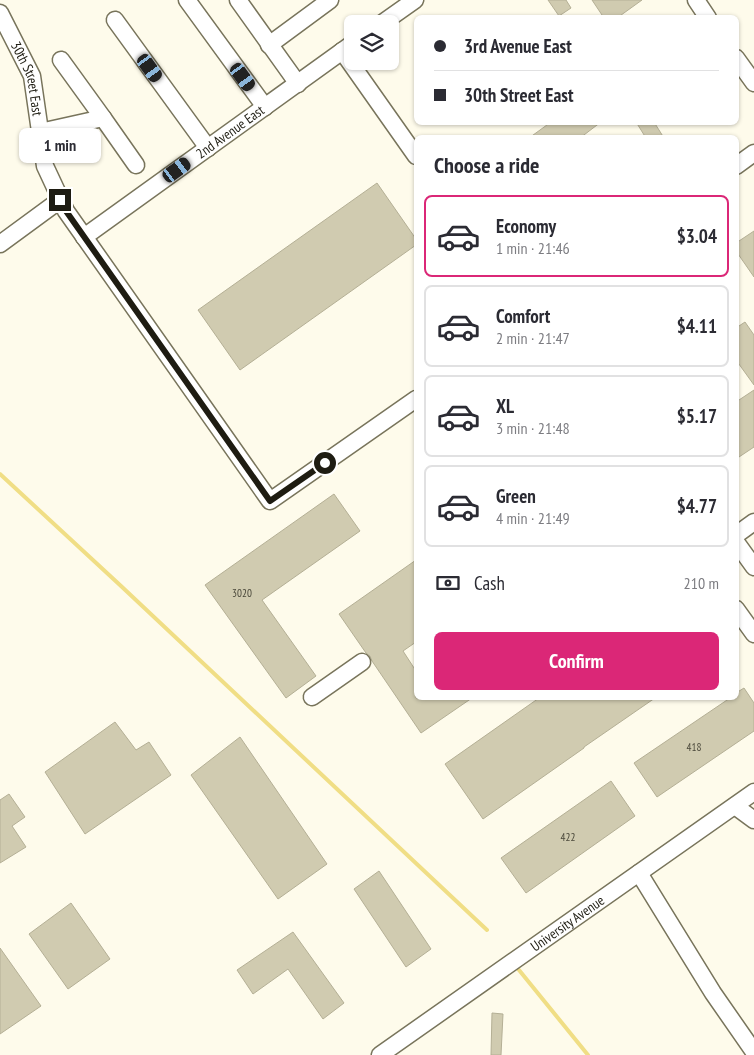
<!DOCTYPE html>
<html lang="en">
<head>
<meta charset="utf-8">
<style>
  :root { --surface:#fff; --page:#f2f2f3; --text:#2b2b33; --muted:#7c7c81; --line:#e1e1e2; --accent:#db2777 }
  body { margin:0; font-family:"PT Sans Narrow",sans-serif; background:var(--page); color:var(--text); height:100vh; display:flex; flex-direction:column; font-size:19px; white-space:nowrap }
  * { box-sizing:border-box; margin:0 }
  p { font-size:16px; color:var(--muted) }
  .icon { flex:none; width:28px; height:28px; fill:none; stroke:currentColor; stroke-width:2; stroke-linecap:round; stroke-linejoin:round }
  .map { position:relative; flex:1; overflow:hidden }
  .side { position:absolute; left:414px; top:135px; width:325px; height:565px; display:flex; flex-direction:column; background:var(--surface); border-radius:8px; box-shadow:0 1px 4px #0004 }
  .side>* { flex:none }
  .top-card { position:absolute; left:414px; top:15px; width:325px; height:110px; border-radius:8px; box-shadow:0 1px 4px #0004; display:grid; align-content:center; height:110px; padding:0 20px; background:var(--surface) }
  .fabs { position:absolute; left:344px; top:15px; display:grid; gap:10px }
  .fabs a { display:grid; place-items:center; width:55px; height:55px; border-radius:8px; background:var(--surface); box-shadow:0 1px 4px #0004; font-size:25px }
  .end { position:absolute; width:22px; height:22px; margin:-11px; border:6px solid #1e1c12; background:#fff; box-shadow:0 0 0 2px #fff }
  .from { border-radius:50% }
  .bubble { position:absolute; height:35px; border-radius:8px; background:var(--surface); box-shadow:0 1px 4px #0004; font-size:16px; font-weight:800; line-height:35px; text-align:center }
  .car { position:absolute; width:15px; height:30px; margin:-15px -8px; border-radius:6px; box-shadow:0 0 4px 1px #0007; background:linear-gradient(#222 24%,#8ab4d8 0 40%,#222 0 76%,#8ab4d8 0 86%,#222 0) }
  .top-card b { display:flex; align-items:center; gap:18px; height:48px; font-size:19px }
  .top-card b+b { border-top:1px solid var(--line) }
  .top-card i { width:12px; height:12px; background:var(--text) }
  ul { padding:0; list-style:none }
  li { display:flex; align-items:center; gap:15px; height:82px; margin:0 10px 8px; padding:0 10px; border:2px solid var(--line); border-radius:8px }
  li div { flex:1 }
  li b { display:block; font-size:19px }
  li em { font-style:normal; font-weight:800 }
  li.selected { border-color:var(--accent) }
  li>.icon { width:45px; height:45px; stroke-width:1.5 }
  h2 { padding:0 20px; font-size:22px; line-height:60px }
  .pay { display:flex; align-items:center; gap:12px; height:55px; padding:0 20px; font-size:19px }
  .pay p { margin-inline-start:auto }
  .action { display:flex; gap:10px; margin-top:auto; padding:10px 20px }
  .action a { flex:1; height:58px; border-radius:8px; background:var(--accent); color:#fff; font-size:20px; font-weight:800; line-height:58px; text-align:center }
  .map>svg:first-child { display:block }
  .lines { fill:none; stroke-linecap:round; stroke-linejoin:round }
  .stream { stroke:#f0de85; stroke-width:4 }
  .building { fill:#d0cbb0; stroke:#b4af95 }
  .minor-casing { stroke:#78745b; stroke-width:19 }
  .minor { stroke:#fff; stroke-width:16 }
  .route { stroke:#1e1c12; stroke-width:6 }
  .labels { text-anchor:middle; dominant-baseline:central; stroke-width:4; stroke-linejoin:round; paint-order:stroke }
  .number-label { font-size:11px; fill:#4a483a }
  .street-label { font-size:14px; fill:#1e1c12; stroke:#fff }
</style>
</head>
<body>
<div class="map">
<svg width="754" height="1055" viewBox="0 0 754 1055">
  <rect width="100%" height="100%" fill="#fefbeb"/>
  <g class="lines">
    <g class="stream">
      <path d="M0,474L121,586L487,930"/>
      <path d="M519,970L588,1055"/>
    </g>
  </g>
  <g class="building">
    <path d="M548,0H566L571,8L559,16Z"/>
    <path d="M592,0H642L617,18H604Z"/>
    <path d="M551,122H601L580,138H529Z"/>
    <path d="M636,122H654L664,138H646Z"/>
    <path d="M377,183L416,239V245L240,370L198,310Z"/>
    <path d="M754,231V277L736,251V243Z"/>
    <path d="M745,322L754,335V385L736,360V328Z"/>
    <path d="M754,390V447L736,459V402Z"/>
    <path d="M334,494L360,531L262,600L316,676L286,698L205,585Z"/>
    <path d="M416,560V642L403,651L416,671V698H472L421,733L372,661L370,656L366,653L339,614Z"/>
    <path d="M744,688L754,703V731L657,797L634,763L730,698H736V693Z"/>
    <path d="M539,698H655L584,747V748L483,819L445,764Z"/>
    <path d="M115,722L136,750L149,742L171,775L85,834L45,772Z"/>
    <path d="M240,737L327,864L278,899L191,775Z"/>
    <path d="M611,781L635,816L526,893L501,858Z"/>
    <path d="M9,794L25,817L12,826L26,847L0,863V800Z"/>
    <path d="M379,871L431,949L406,967L354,889Z"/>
    <path d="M71,903L110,959L68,989L29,934Z"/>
    <path d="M293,932L344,1003L323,1019L288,969L253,994L237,970Z"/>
    <path d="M0,948L41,1006L0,1034Z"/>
    <path d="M492,1013L503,1014L501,1055H491Z"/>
  </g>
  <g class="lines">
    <defs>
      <g id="minor">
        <path d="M187,0L265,107"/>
        <path d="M238,0L298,84"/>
        <path d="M696,0L708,18"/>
        <path id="s1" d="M0,13L32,76L45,166L66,211L270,501L416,399"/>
        <path d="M115,20L208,148"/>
        <path d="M381,24L415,0"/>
        <path d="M269,45L330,0"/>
        <path d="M342,51L416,156"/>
        <path d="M736,58L754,83"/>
        <path d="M103,118L136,165"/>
        <path d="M40,132L103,118L61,60"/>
        <path d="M736,166L754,153"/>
        <path id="s2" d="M84,237L352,44"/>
        <path d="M0,244L60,200"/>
        <path d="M736,535L754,522"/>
        <path d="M736,542L754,567"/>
        <path d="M736,609L754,634"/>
        <path d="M312,697L362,662"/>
        <path d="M735,806L754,820"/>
        <path d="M639,873L713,993L754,1052"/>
        <path id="s3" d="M380,1055L754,792"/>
      </g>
    </defs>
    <use href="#minor" class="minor-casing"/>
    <use href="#minor" class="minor"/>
  </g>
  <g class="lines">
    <path class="route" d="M60,200L66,211L270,501L325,463"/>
  </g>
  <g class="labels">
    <g class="number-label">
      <text x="242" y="593">3020</text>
      <text x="694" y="747">418</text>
      <text x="568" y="837">422</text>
    </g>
    <g class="street-label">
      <text stroke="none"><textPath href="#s1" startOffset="72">30th Street East</textPath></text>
      <text stroke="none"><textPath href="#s2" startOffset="180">2nd Avenue East</textPath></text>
      <text stroke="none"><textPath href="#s3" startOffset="229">University Avenue</textPath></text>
    </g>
  </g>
</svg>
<div class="fabs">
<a><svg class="icon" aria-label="layers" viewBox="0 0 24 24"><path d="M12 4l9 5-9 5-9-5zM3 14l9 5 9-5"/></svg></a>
</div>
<i class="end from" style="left:325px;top:463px"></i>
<i class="end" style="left:60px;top:200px"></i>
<div class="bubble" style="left:19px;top:128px;width:82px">1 min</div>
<i class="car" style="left:150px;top:68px;rotate:144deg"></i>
<i class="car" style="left:243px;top:77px;rotate:144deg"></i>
<i class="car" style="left:177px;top:170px;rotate:54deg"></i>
<div class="top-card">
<b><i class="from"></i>3rd Avenue East</b>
<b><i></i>30th Street East</b>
</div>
<section class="side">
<h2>Choose a ride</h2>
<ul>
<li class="selected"><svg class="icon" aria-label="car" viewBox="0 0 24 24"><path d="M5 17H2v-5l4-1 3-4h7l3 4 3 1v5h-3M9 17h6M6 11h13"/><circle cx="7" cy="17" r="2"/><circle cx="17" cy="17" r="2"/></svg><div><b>Economy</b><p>1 min · 21:46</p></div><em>$3.04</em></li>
<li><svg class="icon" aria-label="car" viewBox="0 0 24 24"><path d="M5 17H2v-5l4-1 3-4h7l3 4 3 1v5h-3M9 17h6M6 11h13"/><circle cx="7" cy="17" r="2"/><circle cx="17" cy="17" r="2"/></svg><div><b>Comfort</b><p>2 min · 21:47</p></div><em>$4.11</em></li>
<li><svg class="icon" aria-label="car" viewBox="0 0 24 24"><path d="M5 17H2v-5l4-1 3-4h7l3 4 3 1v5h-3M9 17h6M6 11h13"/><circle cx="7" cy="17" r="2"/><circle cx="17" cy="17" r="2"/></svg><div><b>XL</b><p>3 min · 21:48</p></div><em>$5.17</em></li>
<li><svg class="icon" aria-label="car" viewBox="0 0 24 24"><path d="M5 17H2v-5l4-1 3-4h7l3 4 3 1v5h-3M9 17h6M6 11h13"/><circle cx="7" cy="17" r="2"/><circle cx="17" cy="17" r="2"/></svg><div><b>Green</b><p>4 min · 21:49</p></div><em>$4.77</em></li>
</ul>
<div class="pay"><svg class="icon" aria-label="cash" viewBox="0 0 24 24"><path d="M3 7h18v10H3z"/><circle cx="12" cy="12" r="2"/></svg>Cash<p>210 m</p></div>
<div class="action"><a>Confirm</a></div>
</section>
</div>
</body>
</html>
